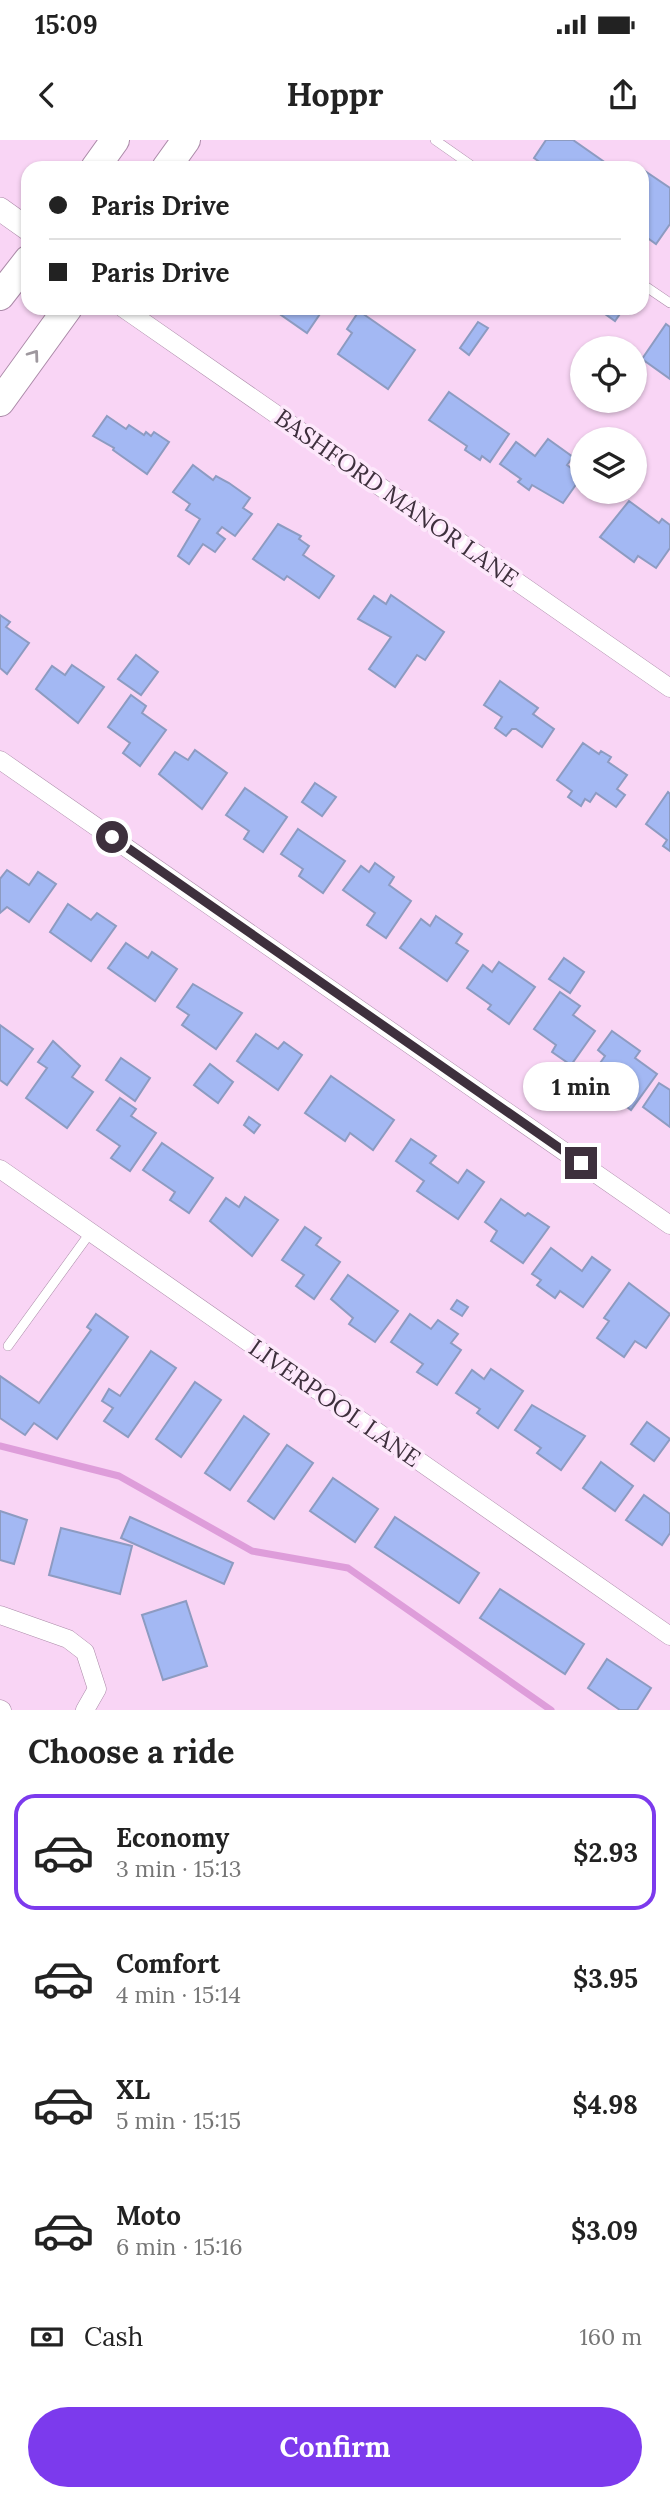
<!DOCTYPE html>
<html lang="en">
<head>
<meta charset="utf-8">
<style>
  :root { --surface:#fff; --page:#f6f6f6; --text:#222; --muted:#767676; --line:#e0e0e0; --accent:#7c3aed }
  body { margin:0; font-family:Lora,serif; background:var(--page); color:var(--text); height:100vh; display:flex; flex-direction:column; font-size:26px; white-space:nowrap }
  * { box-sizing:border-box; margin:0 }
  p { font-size:23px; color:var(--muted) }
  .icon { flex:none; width:38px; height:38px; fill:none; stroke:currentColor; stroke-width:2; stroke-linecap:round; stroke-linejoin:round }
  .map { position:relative; height:1570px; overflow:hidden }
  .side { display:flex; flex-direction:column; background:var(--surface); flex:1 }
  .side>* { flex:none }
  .hud { position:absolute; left:21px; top:21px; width:628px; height:154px; border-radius:21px; box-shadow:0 2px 5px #0004; display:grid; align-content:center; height:154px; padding:0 28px; background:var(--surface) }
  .buttons { position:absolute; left:570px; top:196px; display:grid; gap:14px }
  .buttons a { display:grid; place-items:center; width:77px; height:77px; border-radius:50%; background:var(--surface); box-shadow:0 2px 5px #0004; font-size:35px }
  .end { position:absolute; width:32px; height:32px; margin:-16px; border:9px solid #3e303d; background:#fff; box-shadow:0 0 0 4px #fff }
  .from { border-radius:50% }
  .bubble { position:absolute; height:49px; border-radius:24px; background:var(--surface); box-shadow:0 2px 5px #0004; font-size:23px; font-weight:800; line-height:49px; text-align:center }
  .hud b { display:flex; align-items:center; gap:24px; height:66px; font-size:26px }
  .hud b+b { border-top:2px solid var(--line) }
  .hud i { width:18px; height:18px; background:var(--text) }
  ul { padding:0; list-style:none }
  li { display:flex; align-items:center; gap:21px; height:116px; margin:0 14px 10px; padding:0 14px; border:4px solid transparent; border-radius:21px }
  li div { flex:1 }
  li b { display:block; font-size:26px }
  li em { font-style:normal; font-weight:800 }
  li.current { border-color:var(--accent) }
  li>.icon { width:63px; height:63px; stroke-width:1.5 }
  h2 { padding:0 28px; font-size:32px; line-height:84px }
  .pay { display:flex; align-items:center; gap:18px; height:77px; padding:0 28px; font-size:26px }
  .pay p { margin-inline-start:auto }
  .action { display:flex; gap:14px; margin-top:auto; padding:14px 28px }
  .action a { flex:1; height:80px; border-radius:42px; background:var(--accent); color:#fff; font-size:28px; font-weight:800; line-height:80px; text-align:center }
  .status { display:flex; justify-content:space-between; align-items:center; height:49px; padding:0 35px; background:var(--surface); direction:ltr }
  .status svg { height:19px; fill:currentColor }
  header { display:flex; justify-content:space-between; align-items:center; height:91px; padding:0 28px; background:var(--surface); font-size:32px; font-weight:800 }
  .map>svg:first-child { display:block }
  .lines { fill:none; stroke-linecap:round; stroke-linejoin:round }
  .stream { stroke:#de9dda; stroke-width:7 }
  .building { fill:#a3b8f3; stroke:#8d9bc1; stroke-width:2 }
  .service-casing { stroke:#ab8aa8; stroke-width:10 }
  .minor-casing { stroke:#ab8aa8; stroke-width:19 }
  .tertiary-casing { stroke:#ab8aa8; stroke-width:24 }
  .primary-casing { stroke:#ab8aa8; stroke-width:30 }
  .service { stroke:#fff; stroke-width:9 }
  .minor { stroke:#fff; stroke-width:18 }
  .tertiary { stroke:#fff; stroke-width:23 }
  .primary { stroke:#fff; stroke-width:28 }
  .oneway { stroke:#9e989e }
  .route { stroke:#3e303d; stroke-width:9 }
  .labels { text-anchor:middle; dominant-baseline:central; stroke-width:7; stroke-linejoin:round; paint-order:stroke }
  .street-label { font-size:24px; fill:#3e303d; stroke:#fde8fb }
</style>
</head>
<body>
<div class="status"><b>15:09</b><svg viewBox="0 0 49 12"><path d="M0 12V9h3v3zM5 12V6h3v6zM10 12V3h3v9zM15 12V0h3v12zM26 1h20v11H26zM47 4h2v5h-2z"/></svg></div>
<header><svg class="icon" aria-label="back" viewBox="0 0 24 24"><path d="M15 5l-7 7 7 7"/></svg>Hoppr<svg class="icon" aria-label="share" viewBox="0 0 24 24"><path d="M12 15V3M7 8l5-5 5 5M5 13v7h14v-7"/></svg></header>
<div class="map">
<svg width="670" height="1570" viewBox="0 0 670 1570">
  <rect width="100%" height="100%" fill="#f9d5f5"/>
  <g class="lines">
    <path class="stream" d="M0,1306L119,1336L252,1411L348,1428L551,1570"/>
  </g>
  <g class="building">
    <path d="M546,0H573L613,28H548L534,18Z"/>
    <path d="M642,29L670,48V84L656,104L642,94Z"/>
    <path d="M271,168H324L307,193Z"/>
    <path d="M604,168H624L615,181L601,171Z"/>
    <path d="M359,171L415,210L388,249L338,214L352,193L347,189Z"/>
    <path d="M478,182L488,188L469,215L460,208Z"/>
    <path d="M666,184L670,187V239L642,219Z"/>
    <path d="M449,252L509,294L490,322L482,316L480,320L465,310L467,306L429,280Z"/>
    <path d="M107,276L126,289L129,285L144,295L146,292L151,296L154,292L169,302L147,334L113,310L114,308L93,296Z"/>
    <path d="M548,299L573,317L567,325L582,336L563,363L532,345L529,350L518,342L521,339L500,324L516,302L535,316Z"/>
    <path d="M193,325L213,340L216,336L229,343L250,358L243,368L252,374L235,396L222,387L217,393L225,399L215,412L203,404L189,424L178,416L200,379L186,370L190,364L173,352Z"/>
    <path d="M629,361L659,383L662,379L670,385V408L656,428L638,416L634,422L600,397Z"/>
    <path d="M278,384L301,396L299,399L309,406L303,415L334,436L319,458L287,436L284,440L253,419Z"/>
    <path d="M391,455L444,492L425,520L417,515L395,547L369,529L391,497L358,479L374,456L386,464Z"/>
    <path d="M0,475L10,482L6,487L29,503L7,534L0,528Z"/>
    <path d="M136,515L158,532L141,555L118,539Z"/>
    <path d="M72,525L104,547L78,583L36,549L52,526L65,535Z"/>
    <path d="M500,541L538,568L533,574L554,589L542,607L516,589H512L506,596L495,588L502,577L484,565Z"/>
    <path d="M131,555L146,566L142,573L166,590L140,626L123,613L130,603L108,587Z"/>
    <path d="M583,603L599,614L601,611L611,617L608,622L627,635L617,649L625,655L616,667L596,653L590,662L585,659L581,666L568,657L572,651L557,640Z"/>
    <path d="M195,610L227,633L202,669L159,634L175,612L188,620Z"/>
    <path d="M315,643L336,657L322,676L302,662Z"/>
    <path d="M245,648L287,677L263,712L244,699L249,691L226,675Z"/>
    <path d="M668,652L670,654V711L663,706L667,700L646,684Z"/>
    <path d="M298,689L345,721L323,753L299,736L303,729L281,714Z"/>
    <path d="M375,723L394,737L389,745L411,761L386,798L367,785L375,773L343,750L361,726L369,732Z"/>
    <path d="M7,730L29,745L38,732L56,744L29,782L7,767L0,773V739Z"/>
    <path d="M68,764L91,780L97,773L116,786L91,821L50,792Z"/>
    <path d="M436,776L462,794L456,803L468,811L447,841L400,808L421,779L430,786Z"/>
    <path d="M126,803L148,818L152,812L177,829L155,861L108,828Z"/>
    <path d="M564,818L584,832L570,853L549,839Z"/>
    <path d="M499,822L535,847L509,884L488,869L491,865L467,848L483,825L492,832Z"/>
    <path d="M193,844L242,873L216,909L182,885L189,875L177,867Z"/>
    <path d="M560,852L580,866L573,875L595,891L571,925L552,912L556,905L534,889Z"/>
    <path d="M0,885L33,909L7,945L0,940Z"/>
    <path d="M612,891L640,911L635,918L657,934L631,970L589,939L605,916L598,910Z"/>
    <path d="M256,894L278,909L284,902L302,915L278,950L237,921Z"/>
    <path d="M53,901L80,926L72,937L93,952L67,988L26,958L47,928L38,922Z"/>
    <path d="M121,918L150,938L135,961L106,940Z"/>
    <path d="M210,924L233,942L218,963L194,945Z"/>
    <path d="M331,936L394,980L373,1010L350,993L345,1001L305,973Z"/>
    <path d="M659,943L670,950V987L643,967Z"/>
    <path d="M120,958L136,969L131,976L156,993L130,1031L111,1018L120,1006L97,990Z"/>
    <path d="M249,977L260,985L254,993L244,985Z"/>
    <path d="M411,999L436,1016L430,1023L458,1043L467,1030L484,1042L458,1079L417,1051L424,1041L396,1021Z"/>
    <path d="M162,1003L213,1038L189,1073L170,1060L175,1052L143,1030Z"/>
    <path d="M245,1057L278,1080L252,1116L210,1081L226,1058L239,1067Z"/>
    <path d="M501,1059L525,1076L528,1073L549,1087L523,1123L491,1101L497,1091L485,1082Z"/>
    <path d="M305,1087L321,1098L316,1105L340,1122L314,1159L296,1146L304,1135L282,1120Z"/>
    <path d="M551,1108L582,1131L592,1117L610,1130L583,1167L560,1151L555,1158L537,1145L541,1140L532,1134Z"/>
    <path d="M348,1135L398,1171L375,1202L349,1184L353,1178L331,1159Z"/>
    <path d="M629,1143L670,1174L646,1208L635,1201L624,1217L597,1198L609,1181L604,1178Z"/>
    <path d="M457,1160L468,1167L462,1176L451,1169Z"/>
    <path d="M96,1174L128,1197L57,1299L34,1283L25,1295L0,1278V1236L39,1263L91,1190L87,1187Z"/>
    <path d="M410,1174L431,1189L438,1180L458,1194L451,1203L461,1210L437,1245L417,1232L423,1224L391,1202Z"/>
    <path d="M151,1211L176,1228L128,1297L104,1281L113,1268L102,1261L109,1249L120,1256Z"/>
    <path d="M491,1229L523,1251L498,1288L477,1273L480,1269L456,1253L472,1230L484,1239Z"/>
    <path d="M195,1242L221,1260L181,1317L156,1299Z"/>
    <path d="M532,1265L585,1296L561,1330L537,1313L541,1308L515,1290Z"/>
    <path d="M244,1276L269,1294L230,1350L205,1333Z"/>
    <path d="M647,1282L670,1299L654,1321L631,1304Z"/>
    <path d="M287,1305L313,1323L274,1379L248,1361Z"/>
    <path d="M601,1322L633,1346L615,1371L583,1348Z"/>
    <path d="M333,1338L378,1369L355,1402L310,1371Z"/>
    <path d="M644,1355L670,1374V1393L662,1405L626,1380Z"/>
    <path d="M0,1371L27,1380L14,1424L0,1420Z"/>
    <path d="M130,1377L233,1423L224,1444L121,1398Z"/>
    <path d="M395,1377L479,1433L459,1463L375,1407Z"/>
    <path d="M61,1388L132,1406L120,1454L49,1435Z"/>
    <path d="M500,1449L584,1504L565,1534L480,1478Z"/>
    <path d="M186,1461L207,1526L163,1540L142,1475Z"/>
    <path d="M607,1519L651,1548L637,1570H620L588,1548Z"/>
  </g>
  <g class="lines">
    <defs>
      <g id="service">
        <path d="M435,0L475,28"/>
        <path d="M642,144L670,163"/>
        <path d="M8,1206L90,1093"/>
      </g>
      <g id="minor">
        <path d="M123,168L670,548"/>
        <path d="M0,620L670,1085"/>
        <path d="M0,1029L670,1496"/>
        <path d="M0,1475L68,1499L85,1512L97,1549L85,1570"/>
        <path d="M0,1569L2,1570"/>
      </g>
      <path id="tertiary" d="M0,69L28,89"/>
      <g id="primary">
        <path d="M95,28L115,0"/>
        <path d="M166,28L186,0"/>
        <path d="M0,156L28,120"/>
        <path d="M0,262L68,168"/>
      </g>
    </defs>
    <use href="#service" class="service-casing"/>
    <use href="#minor" class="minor-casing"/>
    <use href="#tertiary" class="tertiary-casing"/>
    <use href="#primary" class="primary-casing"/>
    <use href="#service" class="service"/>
    <use href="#minor" class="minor"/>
    <use href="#tertiary" class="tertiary"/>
    <use href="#primary" class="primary"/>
  </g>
  <defs><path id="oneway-chevron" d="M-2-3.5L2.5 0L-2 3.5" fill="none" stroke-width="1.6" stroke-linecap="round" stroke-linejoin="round" transform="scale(1.75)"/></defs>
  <use class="oneway" href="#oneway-chevron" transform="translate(34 215) rotate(-54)"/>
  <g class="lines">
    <path class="route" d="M112,697L581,1023"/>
  </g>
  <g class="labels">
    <g class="street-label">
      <text transform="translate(397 358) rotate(35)">BASHFORD MANOR LANE</text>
      <text transform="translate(335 1263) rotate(35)">LIVERPOOL LANE</text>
    </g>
  </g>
</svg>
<div class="buttons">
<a><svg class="icon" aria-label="locate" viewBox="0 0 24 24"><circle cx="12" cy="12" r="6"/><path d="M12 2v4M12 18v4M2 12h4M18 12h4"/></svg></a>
<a><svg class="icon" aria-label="layers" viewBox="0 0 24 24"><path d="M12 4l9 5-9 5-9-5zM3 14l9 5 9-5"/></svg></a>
</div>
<i class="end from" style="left:112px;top:697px"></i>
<i class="end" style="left:581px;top:1023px"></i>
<div class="bubble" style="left:523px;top:922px;width:116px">1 min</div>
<div class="hud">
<b><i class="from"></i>Paris Drive</b>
<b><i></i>Paris Drive</b>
</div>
</div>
<section class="side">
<h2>Choose a ride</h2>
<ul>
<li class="current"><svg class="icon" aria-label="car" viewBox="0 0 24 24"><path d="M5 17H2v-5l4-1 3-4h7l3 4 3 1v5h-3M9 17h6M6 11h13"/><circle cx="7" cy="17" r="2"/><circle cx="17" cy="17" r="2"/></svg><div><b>Economy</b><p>3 min · 15:13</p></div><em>$2.93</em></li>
<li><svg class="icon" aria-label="car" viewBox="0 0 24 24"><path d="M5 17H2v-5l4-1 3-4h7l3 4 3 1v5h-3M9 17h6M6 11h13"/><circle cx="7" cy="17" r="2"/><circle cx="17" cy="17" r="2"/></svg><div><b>Comfort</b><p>4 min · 15:14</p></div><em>$3.95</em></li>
<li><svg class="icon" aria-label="car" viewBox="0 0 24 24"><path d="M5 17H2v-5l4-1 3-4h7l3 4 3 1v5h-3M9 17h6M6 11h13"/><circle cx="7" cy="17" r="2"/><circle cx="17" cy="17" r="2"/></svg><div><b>XL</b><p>5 min · 15:15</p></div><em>$4.98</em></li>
<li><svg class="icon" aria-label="car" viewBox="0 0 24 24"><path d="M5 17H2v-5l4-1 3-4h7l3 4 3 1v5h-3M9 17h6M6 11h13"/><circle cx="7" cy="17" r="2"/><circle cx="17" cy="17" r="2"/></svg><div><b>Moto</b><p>6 min · 15:16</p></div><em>$3.09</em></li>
</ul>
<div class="pay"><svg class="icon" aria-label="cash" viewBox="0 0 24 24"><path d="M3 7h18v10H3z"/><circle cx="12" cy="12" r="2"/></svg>Cash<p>160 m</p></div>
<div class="action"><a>Confirm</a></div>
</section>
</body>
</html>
